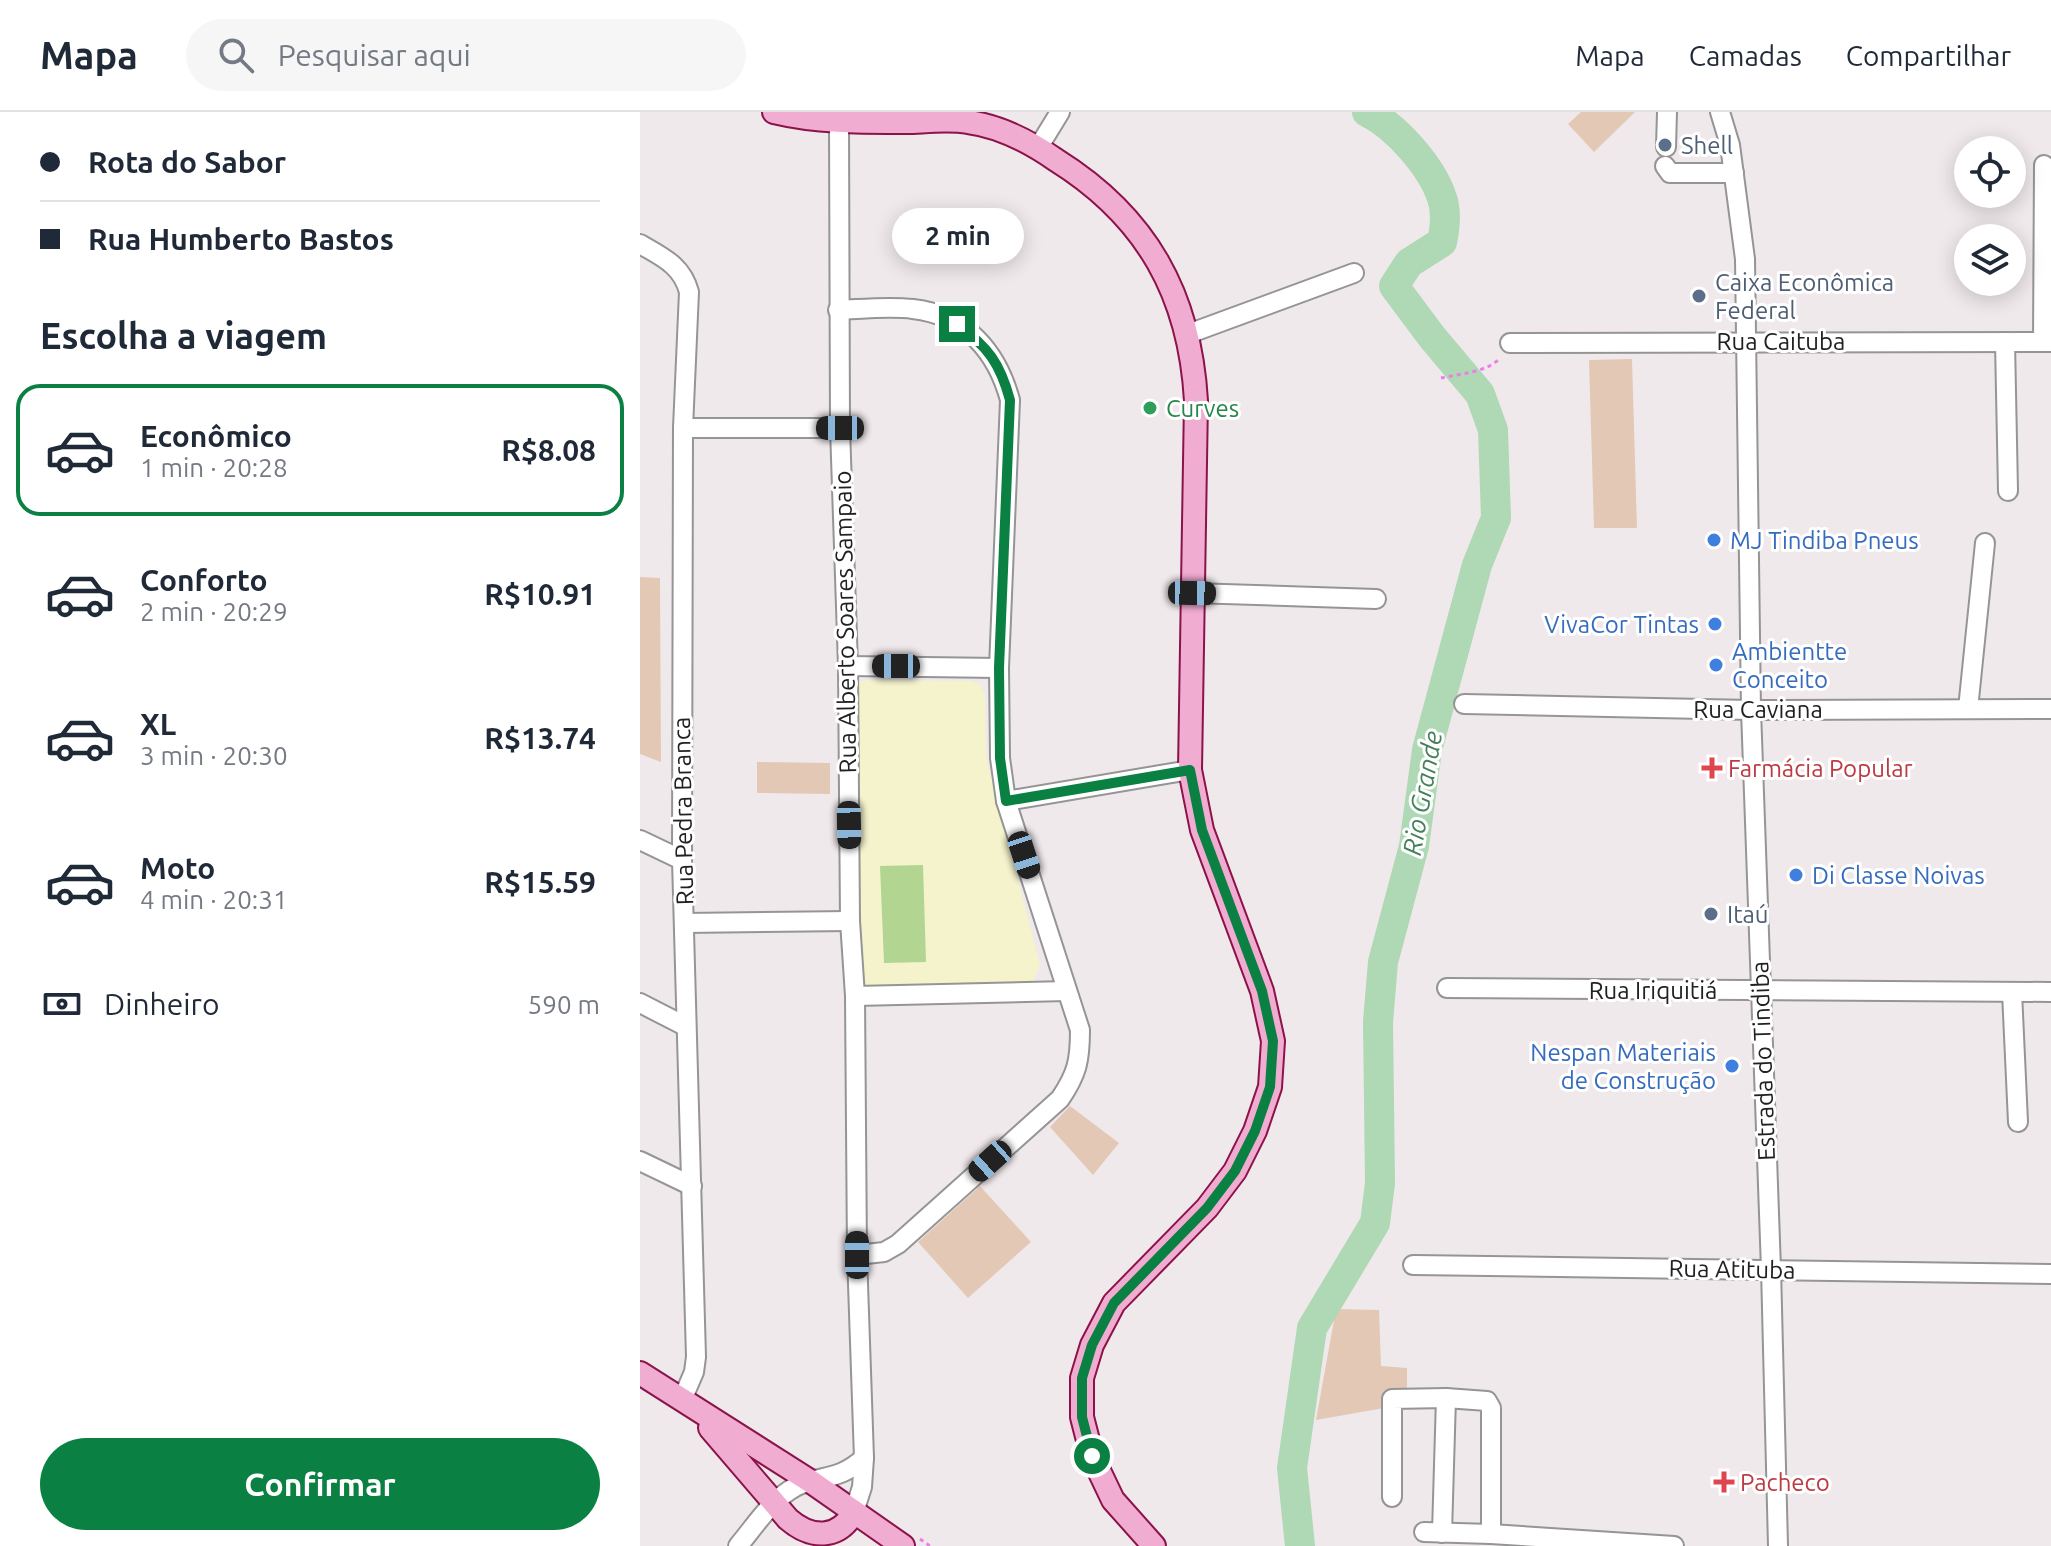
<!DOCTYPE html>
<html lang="pt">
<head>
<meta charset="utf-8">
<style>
  :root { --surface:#fff; --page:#f6f6f7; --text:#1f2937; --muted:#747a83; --line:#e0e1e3; --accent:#0b8043 }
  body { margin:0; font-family:Ubuntu,sans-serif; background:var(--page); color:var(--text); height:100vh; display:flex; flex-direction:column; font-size:30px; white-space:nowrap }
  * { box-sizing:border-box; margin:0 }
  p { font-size:26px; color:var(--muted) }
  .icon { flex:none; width:44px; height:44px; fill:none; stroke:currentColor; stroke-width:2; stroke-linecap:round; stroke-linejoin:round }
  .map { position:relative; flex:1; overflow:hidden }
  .side { display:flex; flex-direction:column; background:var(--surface); width:640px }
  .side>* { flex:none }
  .banner { display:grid; align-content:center; height:176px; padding:0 40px; background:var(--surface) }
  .controls { position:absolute; left:1314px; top:24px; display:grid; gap:16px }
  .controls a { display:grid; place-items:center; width:72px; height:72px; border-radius:50%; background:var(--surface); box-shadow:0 4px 20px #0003; font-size:40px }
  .end { position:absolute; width:36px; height:36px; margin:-18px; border:10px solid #0b8043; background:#fff; box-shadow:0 0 0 4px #fff }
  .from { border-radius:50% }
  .bubble { position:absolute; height:56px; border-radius:28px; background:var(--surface); box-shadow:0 4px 20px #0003; font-size:26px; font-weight:700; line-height:56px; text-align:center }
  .car { position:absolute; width:24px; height:48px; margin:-24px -12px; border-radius:10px; box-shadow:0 0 6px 2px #0007; background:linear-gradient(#222 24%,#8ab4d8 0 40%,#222 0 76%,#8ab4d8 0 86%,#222 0) }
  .banner b { display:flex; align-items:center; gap:28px; height:76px; font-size:30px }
  .banner b+b { border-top:2px solid var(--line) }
  .banner i { width:20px; height:20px; background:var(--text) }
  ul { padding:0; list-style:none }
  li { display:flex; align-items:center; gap:24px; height:132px; margin:0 16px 12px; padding:0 24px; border:4px solid transparent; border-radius:24px }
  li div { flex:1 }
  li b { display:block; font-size:30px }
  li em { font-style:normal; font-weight:700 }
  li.on { border-color:var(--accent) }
  li>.icon { width:72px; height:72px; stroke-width:1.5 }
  h2 { padding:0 40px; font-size:36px; line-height:96px }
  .pay { display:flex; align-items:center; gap:20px; height:88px; padding:0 40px; font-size:30px }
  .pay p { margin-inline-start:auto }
  .cta { display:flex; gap:16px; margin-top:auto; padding:16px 40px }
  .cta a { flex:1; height:92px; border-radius:48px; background:var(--accent); color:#fff; font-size:32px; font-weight:700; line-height:92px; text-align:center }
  header { display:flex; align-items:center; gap:48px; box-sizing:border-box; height:112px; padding:0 40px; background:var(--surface); border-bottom:2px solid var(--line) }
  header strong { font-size:38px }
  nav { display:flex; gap:44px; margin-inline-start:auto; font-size:28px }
  .search { width:560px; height:72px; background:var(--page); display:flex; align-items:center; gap:20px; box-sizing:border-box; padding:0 28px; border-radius:44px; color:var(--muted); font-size:30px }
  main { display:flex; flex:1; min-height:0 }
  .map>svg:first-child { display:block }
  .grass { fill:#e3c8b5 }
  .park { fill:#f4f3cc }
  .pitch { fill:#b2d591 }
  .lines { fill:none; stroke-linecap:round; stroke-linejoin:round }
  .river { stroke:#afd8b4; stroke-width:30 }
  .minor-casing { stroke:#959595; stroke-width:22 }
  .major-casing { stroke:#8b1348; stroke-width:26 }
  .path { stroke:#e980e9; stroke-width:3; stroke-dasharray:4 4; stroke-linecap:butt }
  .minor { stroke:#fff; stroke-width:18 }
  .major { stroke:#f1acd2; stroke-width:22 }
  .route { stroke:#0b8043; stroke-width:10 }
  .service-dot { fill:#5c6f8a; stroke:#fff; stroke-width:3 }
  .leisure-dot { fill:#2e9e5b; stroke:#fff; stroke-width:3 }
  .shop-dot { fill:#3f7fe0; stroke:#fff; stroke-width:3 }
  .health-dot { fill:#e0444e; stroke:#fff; stroke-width:3 }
  .labels { text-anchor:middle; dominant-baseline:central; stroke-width:6; stroke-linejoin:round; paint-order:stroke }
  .service-label { font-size:24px; fill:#4e5e75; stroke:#fff; text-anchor:start }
  .street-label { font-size:24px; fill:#212121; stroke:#fff }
  .leisure-label { font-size:24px; fill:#27864d; stroke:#fff; text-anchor:start }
  .shop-label { font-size:24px; fill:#366cbe; stroke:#fff; text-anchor:start }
  .health-label { font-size:24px; fill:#be3a42; stroke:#fff; text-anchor:start }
  .water-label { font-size:26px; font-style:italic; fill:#46815d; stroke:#fff }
</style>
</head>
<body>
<header>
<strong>Mapa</strong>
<div class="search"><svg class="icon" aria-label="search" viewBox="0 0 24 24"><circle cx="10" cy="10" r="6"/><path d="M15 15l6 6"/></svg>Pesquisar aqui</div>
<nav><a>Mapa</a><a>Camadas</a><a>Compartilhar</a></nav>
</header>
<main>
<section class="side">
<div class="banner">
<b><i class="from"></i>Rota do Sabor</b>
<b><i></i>Rua Humberto Bastos</b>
</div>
<h2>Escolha a viagem</h2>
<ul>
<li class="on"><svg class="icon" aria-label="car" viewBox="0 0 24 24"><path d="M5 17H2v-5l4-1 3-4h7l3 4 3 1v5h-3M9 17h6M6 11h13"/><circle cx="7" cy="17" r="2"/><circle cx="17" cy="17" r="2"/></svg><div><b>Econômico</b><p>1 min · 20:28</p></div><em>R$8.08</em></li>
<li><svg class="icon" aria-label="car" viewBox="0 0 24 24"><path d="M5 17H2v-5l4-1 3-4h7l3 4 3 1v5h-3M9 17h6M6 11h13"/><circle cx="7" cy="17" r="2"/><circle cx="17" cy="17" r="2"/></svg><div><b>Conforto</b><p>2 min · 20:29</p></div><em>R$10.91</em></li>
<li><svg class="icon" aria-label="car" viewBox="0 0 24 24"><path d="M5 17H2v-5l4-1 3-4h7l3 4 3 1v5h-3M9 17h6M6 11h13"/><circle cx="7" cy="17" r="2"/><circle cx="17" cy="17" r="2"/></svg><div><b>XL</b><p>3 min · 20:30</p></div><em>R$13.74</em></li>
<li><svg class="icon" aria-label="car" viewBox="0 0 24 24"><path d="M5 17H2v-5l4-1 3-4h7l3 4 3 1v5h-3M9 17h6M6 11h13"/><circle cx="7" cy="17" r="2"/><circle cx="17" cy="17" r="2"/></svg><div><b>Moto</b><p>4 min · 20:31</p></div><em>R$15.59</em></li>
</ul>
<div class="pay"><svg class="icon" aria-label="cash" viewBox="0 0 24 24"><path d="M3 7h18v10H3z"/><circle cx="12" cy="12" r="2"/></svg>Dinheiro<p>590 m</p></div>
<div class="cta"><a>Confirmar</a></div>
</section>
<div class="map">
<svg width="1411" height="1434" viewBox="0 0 1411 1434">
  <rect width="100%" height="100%" fill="#f0e9ec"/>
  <g class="grass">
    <path d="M941,0H995L954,40L928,12Z"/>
    <path d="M992,247L997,416H954L949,248Z"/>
    <path d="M0,465L20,466L21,650L0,642Z"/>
    <path d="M117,650L190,651V682L117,681Z"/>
    <path d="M430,994L479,1031L453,1063L410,1015Z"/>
    <path d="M340,1074L391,1130L328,1186L278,1130Z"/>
    <path d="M696,1197L739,1198L741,1254L767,1256V1292L676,1308Z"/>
  </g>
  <path class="park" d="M225,568L331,569L340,573L345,583L346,645L400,853L392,872L234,878L225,873L219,866L213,581L218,571Z"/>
  <path class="pitch" d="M283,753L286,850L244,851L240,754Z"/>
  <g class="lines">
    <path class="river" d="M660,1434L652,1356L672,1216L735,1111L740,1071L738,910L743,850L774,734L787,638L837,453L856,406L853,318L840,282L792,225L754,174L769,151L802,130C805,116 807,100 802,86C792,55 756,14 727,0"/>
    <defs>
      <g id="minor">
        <path d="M1080,0L1090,33L1105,147L1111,598L1131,1157L1138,1434"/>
        <path d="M199,10L200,316L208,554L210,809L215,884L217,1143L224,1346L222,1375L214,1400"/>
        <path d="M1026,35L1027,0"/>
        <path d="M398,36L420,0"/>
        <path d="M1025,54L1030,61H1094"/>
        <path d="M0,132C22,145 42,153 49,180L43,316L42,748L56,1245L54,1260L42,1288"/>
        <path d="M198,198C223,197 249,194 273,197C326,203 357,240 370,288L359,556L360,646L366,689L440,918C440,949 437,962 420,987L258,1132L244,1140L217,1143"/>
        <path d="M548,222L714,161"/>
        <path d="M1365,230L1368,379"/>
        <path d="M1403,230L1404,53"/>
        <path d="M870,231L1411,230"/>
        <path d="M43,316H200"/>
        <path d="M552,481L736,487"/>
        <path d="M208,554L359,556"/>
        <path d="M824,592L1111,598L1411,597"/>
        <path d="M1328,597L1345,431"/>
        <path d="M366,689L550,658"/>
        <path d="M0,728L42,748"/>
        <path d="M44,811L210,809"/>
        <path d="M807,876L1411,880"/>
        <path d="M1372,880L1378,1010"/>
        <path d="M215,884L427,879"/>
        <path d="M0,891L45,914"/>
        <path d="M0,1049L52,1074"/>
        <path d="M773,1153L1411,1162"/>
        <path d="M752,1385V1287L806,1286L847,1289L851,1296V1422"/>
        <path d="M784,1420L851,1422L1034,1434"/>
        <path d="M802,1421L806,1286"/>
        <path d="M98,1434C115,1414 131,1388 155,1375C182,1362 197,1370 224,1346"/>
      </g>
      <g id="major">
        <path d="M134,0C180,11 226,10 273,10C291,9 310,7 328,10C360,14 390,30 416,48C507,105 550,183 556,289L550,658L562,718L622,879L633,929L630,975L615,1019L595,1059L567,1096L474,1191L452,1233L442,1266V1305L452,1344L473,1388L514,1434"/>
        <path d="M0,1261L170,1369L263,1434"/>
        <path d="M70,1316L148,1407C171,1427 198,1428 214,1400"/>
      </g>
    </defs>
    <use href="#minor" class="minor-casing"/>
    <use href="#major" class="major-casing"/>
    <g class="path">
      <path d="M801,266C819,262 848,260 860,246"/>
      <path d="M280,1427L290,1434"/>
    </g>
    <use href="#minor" class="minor"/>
    <use href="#major" class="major"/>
  </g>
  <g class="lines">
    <path class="route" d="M317,212C348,235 360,251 370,288L359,556L360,646L366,689L550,658L562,718L622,879L633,929L630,975L615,1019L595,1059L567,1096L474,1191L452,1233L442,1266V1305L452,1344"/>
  </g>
  <g class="service-dot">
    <circle cx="1025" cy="33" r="8"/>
    <circle cx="1059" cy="184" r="8"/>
    <circle cx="1071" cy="802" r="8"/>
  </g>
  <circle class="leisure-dot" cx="510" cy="296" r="8"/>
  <g class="shop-dot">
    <circle cx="1074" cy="428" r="8"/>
    <circle cx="1075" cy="512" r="8"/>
    <circle cx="1076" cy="553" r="8"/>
    <circle cx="1156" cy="763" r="8"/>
    <circle cx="1092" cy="954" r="8"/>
  </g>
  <g class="health-dot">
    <path d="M1068 644h8v8h8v8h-8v8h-8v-8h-8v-8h8z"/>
    <path d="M1080 1358h8v8h8v8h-8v8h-8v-8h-8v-8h8z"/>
  </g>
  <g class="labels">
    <g class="service-label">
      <text x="1041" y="33">Shell</text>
      <text x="1075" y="170">Caixa Econômica<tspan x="1075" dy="28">Federal</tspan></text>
      <text x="1087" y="802">Itaú</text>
    </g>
    <g class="street-label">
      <text x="1141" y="229">Rua Caituba</text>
      <text transform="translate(205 510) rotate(-91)">Rua Alberto Soares Sampaio</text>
      <text x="1118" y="597">Rua Caviana</text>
      <text transform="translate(43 699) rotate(-91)">Rua Pedra Branca</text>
      <text x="1013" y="878">Rua Iriquitiá</text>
      <text transform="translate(1123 949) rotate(-92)">Estrada do Tindiba</text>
      <text transform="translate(1092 1157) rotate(1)">Rua Atituba</text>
    </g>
    <g class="leisure-label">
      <text x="526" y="296">Curves</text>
    </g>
    <g class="shop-label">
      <text x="1090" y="428">MJ Tindiba Pneus</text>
      <text x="1059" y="512" text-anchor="end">VivaCor Tintas</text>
      <text x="1092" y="539">Ambientte<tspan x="1092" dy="28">Conceito</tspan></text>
      <text x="1172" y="763">Di Classe Noivas</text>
      <text x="1076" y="940" text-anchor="end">Nespan Materiais<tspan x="1076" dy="28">de Construção</tspan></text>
    </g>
    <g class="health-label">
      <text x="1088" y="656">Farmácia Popular</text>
      <text x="1100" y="1370">Pacheco</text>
    </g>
    <g class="water-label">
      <text transform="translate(782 681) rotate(-80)">Rio Grande</text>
    </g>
  </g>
</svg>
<div class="controls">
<a><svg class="icon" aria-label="locate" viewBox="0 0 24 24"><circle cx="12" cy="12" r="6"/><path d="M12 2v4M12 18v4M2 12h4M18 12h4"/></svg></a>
<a><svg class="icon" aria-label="layers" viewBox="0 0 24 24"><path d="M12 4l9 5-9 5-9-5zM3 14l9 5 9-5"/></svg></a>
</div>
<i class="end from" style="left:452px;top:1344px"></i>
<i class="end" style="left:317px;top:212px"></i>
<div class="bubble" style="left:252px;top:96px;width:132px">2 min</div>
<i class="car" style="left:200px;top:316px;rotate:270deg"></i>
<i class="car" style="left:552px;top:481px;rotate:91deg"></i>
<i class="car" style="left:256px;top:554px;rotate:270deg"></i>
<i class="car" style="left:209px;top:713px;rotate:179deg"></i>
<i class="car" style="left:384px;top:743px;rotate:162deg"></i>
<i class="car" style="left:350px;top:1049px;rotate:228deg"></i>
<i class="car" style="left:217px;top:1143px;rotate:0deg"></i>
</div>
</main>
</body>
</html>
